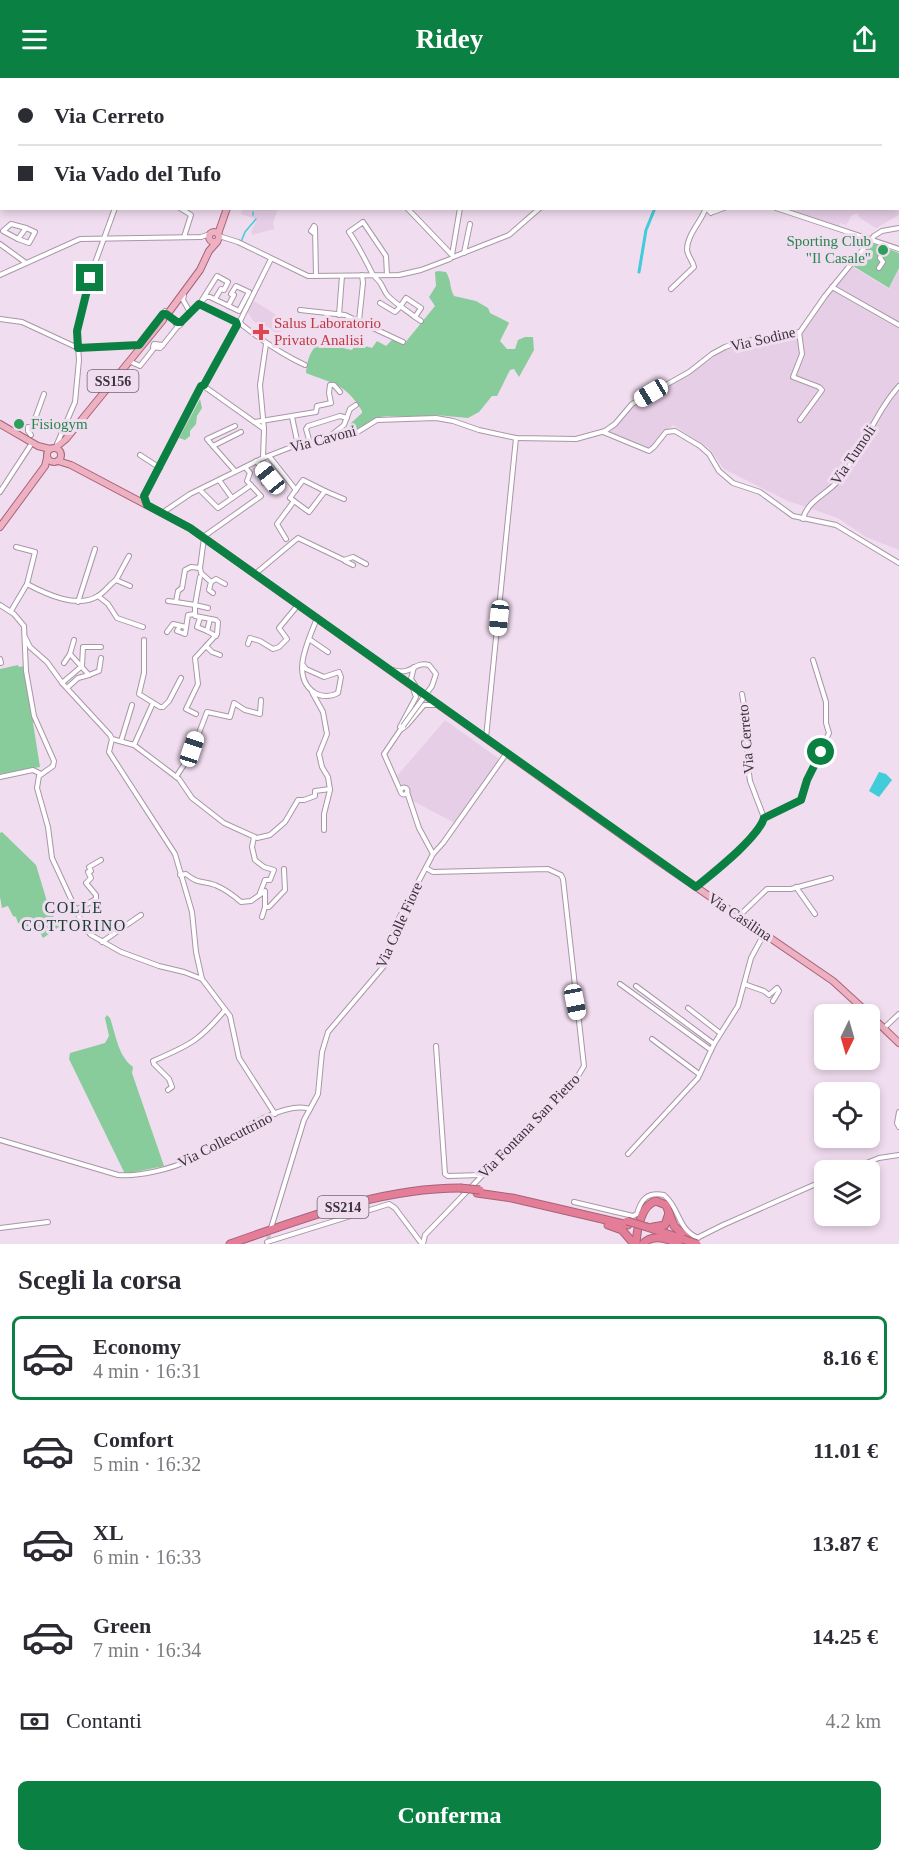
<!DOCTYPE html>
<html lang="it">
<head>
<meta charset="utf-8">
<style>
  :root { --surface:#fff; --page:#f2f2f3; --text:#2b2b33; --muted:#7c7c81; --line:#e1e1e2; --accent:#0b8043 }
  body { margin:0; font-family:Georgia,serif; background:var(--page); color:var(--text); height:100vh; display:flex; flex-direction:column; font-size:22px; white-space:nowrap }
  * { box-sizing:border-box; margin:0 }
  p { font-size:20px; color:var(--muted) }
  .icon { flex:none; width:33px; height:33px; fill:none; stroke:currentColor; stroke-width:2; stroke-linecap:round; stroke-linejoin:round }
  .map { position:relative; height:1166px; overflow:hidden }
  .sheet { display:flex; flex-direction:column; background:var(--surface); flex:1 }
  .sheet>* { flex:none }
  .top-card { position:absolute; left:0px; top:0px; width:900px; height:132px; box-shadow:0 3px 9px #0003; display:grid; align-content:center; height:132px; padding:0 18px; background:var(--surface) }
  .needle { width:39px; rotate:185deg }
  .tools { position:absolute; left:814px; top:926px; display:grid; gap:12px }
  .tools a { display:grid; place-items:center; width:66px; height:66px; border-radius:9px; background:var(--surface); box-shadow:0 3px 9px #0003; font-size:30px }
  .end { position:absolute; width:27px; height:27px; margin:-14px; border:8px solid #0b8043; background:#fff; box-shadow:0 0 0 3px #fff }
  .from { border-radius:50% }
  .car { position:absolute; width:18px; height:36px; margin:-18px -9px; border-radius:8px; box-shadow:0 0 4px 2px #0007; background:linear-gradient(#fff 24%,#345 0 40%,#fff 0 76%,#345 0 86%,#fff 0) }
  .top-card b { display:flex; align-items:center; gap:21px; height:57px; font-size:22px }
  .top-card b+b { border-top:2px solid var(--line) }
  .top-card i { width:15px; height:15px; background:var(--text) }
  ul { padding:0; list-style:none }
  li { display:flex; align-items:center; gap:18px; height:84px; margin:0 12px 9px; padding:0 6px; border:3px solid transparent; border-radius:9px }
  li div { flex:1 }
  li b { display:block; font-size:22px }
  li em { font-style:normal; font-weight:700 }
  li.on { border-color:var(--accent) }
  li>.icon { width:54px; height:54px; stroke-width:1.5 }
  h2 { padding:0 18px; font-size:27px; line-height:72px }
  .pay { display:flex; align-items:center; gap:15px; height:66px; padding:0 18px; font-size:22px }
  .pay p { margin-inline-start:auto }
  .cta { display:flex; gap:12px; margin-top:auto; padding:12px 18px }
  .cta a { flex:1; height:69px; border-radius:9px; background:var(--accent); color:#fff; font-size:24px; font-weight:700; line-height:69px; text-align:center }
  header { display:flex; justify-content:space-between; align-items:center; height:78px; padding:0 18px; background:var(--accent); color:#fff; font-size:27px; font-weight:700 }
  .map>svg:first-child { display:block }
  .built { fill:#e6cee6 }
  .green { fill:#88cc9c }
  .water { fill:#40ccd8 }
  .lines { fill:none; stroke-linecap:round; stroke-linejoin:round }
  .stream { stroke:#40ccd8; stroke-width:1.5 }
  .canal { stroke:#40ccd8; stroke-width:3 }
  .minor-tunnel { stroke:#cdbbcc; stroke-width:4; stroke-dasharray:4 2; stroke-linecap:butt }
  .minor-casing { stroke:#a996a8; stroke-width:6 }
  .major-casing { stroke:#a86377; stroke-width:8 }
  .highway-casing { stroke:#a86377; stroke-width:9 }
  .minor { stroke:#fff; stroke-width:4 }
  .major { stroke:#eeb1c1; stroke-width:6 }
  .highway { stroke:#e37d98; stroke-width:7 }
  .rail { stroke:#867986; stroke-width:1.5; stroke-dasharray:8 8; stroke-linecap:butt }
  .minor-bridge-casing { stroke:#a996a8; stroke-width:6; stroke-linecap:butt }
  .highway-bridge-casing { stroke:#a86377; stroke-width:9; stroke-linecap:butt }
  .minor-bridge { stroke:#fff; stroke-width:4 }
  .highway-bridge { stroke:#e37d98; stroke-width:7 }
  .route { stroke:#0b8043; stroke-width:8 }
  .leisure-dot { fill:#2e9e5b; stroke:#f1ddf0; stroke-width:2 }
  .health-dot { fill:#e0444e; stroke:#f1ddf0; stroke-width:2 }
  .labels { text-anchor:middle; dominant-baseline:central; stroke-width:6; stroke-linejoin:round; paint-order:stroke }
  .shield { fill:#f1ddf0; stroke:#726671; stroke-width:1.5 }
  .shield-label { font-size:14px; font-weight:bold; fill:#3b333b }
  .leisure-label { font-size:15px; fill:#27864d; stroke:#f1ddf0; text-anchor:end }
  .health-label { font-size:15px; fill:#be3a42; stroke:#f1ddf0; text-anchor:start }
  .street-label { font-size:15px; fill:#3b333b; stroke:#f1ddf0 }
  .neighbourhood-label { font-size:16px; letter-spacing:1.5px; fill:#1a3b36; stroke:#f1ddf0 }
</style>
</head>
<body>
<header><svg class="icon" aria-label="menu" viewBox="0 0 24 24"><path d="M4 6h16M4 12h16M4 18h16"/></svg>Ridey<svg class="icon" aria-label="share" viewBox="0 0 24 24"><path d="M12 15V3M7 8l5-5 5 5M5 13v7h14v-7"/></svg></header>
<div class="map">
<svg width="899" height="1166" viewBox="0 0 899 1166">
  <rect width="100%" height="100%" fill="#f1ddf0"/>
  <g class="built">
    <path d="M899,81V137L876,150L860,140L857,135L852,137L846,147L840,145L839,149L780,131L898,130Z"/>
    <path d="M242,131H278L273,145L274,151L252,157L251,154L257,141L241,136Z"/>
    <path d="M851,188L889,211L899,191V472L866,459L838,440L788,423L724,391L709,370L673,347L649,372L607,354L633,327L697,291L724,272L762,263L801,257L829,216Z"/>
    <path d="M254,223L286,243L279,258L268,249L254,244L247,233Z"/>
    <path d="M445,642L499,681L455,745L411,722L397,698Z"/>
  </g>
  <g class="green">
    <path d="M872,165L899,175V190L889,210L853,188Z"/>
    <path d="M438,193L446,194C452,204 449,209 454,218L476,223L488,230L490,235L508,244L509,245L500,263L507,271H515L518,262L525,259H533L534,272L519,299L514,291L510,292L497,318H492L479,334L468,340L436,337L422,339L387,338L380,339L358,352L345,357L351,345L362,335V333C346,306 334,306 306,295C307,283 310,270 321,265L352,272L358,263L365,268L372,270L377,263L386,268L393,261L404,266L435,228L429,219L436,208L435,194Z"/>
    <path d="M200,321L202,330L197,338L196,346L190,353V358L185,362L179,360Z"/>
    <path d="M18,587L19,589L24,588L34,644L33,645L40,689L0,696V591Z"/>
    <path d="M2,754L36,787L49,830L59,849L43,860L36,847L24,849L18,845L16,839L13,838L8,828L2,830L0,819V755Z"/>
    <path d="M107,937L110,940C116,957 118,978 133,989L132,995L164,1088L125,1096L69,981L70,975L105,965L109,958L105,940Z"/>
  </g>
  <path class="water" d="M879,694L886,696L892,702L879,719L869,713Z"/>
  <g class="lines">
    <g class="stream">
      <path d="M255,131V130"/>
      <path d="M253,137V134"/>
      <path d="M241,164L245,154L256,141"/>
    </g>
    <g class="canal">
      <path d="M702,2L703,0"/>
      <path d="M639,194L646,152L655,130"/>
    </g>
    <path class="minor-tunnel" d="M268,1161L271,1151"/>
    <defs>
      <g id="minor">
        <path d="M554,0L556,2"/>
        <path d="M141,2V0"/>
        <path d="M570,2L571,0"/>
        <path d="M747,2L748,0"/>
        <path d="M0,80L2,78"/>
        <path d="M0,112L2,113"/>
        <path d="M180,130L191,137L184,159"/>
        <path d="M407,130L451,176"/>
        <path d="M706,130L711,135L715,130"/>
        <path d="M776,130L899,171"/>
        <path d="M713,134L724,130"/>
        <path d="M11,146L26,150L18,161L3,153Z"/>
        <path d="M315,156L311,153L314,148L315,149L316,198"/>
        <path d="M219,158L238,164L308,198L399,197L421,192L450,181"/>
        <path d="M18,161L29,165L35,154L26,150"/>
        <path d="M0,166L26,185"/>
        <path d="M464,175L470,146"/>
        <path d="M452,177L460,130"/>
        <path d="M453,179L509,157L540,130"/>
        <path d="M879,190L883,184L880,180L883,171"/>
        <path d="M0,197L80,161L201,159L210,156"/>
        <path d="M832,209L899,247"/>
        <path d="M671,211L694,189C693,183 688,179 687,172C687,157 700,145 705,132"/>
        <path d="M184,217L183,222L190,234"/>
        <path d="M202,222L217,198L228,204L224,212L221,211L215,221"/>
        <path d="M380,225L395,234C400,230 403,224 406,220L421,230L415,239C406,232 396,226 388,218C385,215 384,211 381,206C379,202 374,199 372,195C365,181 358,167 349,154L363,144L386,178L387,197"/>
        <path d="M199,226L206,219H210L239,233L249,214L236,208L231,216L234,217L228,228"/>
        <path d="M300,232L345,237L403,264"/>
        <path d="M165,233L166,235L164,237L163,235Z"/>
        <path d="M166,236L177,244"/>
        <path d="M339,237L342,198"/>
        <path d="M415,239L421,243"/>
        <path d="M0,241L22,244L78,270L139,267"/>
        <path d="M240,243L241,246L237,247L236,244L240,243L271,181"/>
        <path d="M359,243L363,205L362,197"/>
        <path d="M179,244L181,246L179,248L176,246Z"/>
        <path d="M181,245L199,226L236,244"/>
        <path d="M241,246C261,262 281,276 305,287"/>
        <path d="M799,254L802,276L793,299L819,309L822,312L800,342"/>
        <path d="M154,266L163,267L160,270L153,269Z"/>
        <path d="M163,267L178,248"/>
        <path d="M129,283L140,288L155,269"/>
        <path d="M204,307L237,247"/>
        <path d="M205,309L264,351L263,380"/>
        <path d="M292,339L298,367"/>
        <path d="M255,344L316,334L317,328L331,325L329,315L330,307H334L340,314"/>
        <path d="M264,351L260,307L266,266"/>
        <path d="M603,354L649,373L654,369L666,354L675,353L700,368L709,376L719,393L733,405L760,414L793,438L836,447L899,485"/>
        <path d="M31,357L28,353V349H32L44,316"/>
        <path d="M325,362L344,347L350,331L356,327"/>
        <path d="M310,365L306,351L308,348L340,338L347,340"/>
        <path d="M57,366L75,324L79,282L77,253L91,196L115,130"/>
        <path d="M213,368L207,361L235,348"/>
        <path d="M140,377L160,390"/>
        <path d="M269,378L296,412"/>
        <path d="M256,383L270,400L264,405"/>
        <path d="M235,393L213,368L241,354"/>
        <path d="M219,402L232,420"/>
        <path d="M303,402L325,413L309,434L290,420Z"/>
        <path d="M200,412L218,430L251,407"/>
        <path d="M325,413L344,421"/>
        <path d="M0,414L32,365"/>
        <path d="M142,424L201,310"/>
        <path d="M162,435L190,416L263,380L294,368L356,355L377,342L436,340L453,343L479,352L516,360L576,361L605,353L615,346L632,326L689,294L712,276L725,269L739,264L789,257L800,254L825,218L874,158L882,153L899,150"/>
        <path d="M803,441C807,423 827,416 838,403C862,375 874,336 899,308"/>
        <path d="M203,459L261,418L247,403L250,395L245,389"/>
        <path d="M204,460L200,490L191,489L185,492L182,510L178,513L176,524L195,527V538L216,542L218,544L217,556L206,568L212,574L220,577"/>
        <path d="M286,461L277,446L294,423"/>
        <path d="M16,469L35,474L27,506"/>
        <path d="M129,478L116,502L130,508"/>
        <path d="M345,483L353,487"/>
        <path d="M200,490L201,495L211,504L209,512L213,515"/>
        <path d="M255,496L298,460L344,482L353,479L366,486"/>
        <path d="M200,499L195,527L208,530"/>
        <path d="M211,504L216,501L225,506"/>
        <path d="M98,518L108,526L117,540L143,549"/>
        <path d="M168,523L176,524"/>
        <path d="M78,524L95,471"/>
        <path d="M0,527L14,536L24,548L26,593L34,638L54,683L53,688L39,698L37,710L48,749L52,780L84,849L91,857L121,874L159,888L184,894L202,901L196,874L192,834L175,776L109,674L112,661L110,657L63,606L47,584L30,569L25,559"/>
        <path d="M11,533L27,506C46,516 77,531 98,518C105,514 110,506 116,502"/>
        <path d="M200,540L197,549L207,553"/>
        <path d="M210,541L207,553L216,558"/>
        <path d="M180,548L177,553L185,556L188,537L195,536"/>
        <path d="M167,554L173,546L186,549"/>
        <path d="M309,561L328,574"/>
        <path d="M144,562V595L139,616L160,629H163L169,623L181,600"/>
        <path d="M248,566L250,560L260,563L273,571L279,569L287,561L279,550L298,527"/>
        <path d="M0,581L1,585"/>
        <path d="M64,585L70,576"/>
        <path d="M303,587L306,591L324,599L339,594L341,599L338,615C331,619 321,619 315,615C289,598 309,562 317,540"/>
        <path d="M414,589L411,601L415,607"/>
        <path d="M393,592C413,598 413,583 429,587L436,596L432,608"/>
        <path d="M89,597L99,593L101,580"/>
        <path d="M62,605L82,588L83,569H101"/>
        <path d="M67,610L78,600L89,597L70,576L74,562"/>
        <path d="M312,614L323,634L327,656L319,676L322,689L328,699L330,712L324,736V752"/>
        <path d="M196,636L186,631L198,606L195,580L206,568"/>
        <path d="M400,649L416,619L413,610"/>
        <path d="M402,651L407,647L424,627H435"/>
        <path d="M486,660L516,360"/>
        <path d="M112,661L134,667L179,701L192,720L224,745L257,760L270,757L285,744L298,722H304L315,718V713L330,711"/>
        <path d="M121,663L132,627"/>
        <path d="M134,667L153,625"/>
        <path d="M0,699L33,692L41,696"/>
        <path d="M176,699L191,676L207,634L230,639L234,625L245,632L260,636L261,622"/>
        <circle cx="404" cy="713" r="3.5"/>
        <path d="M400,712L384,676L403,648"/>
        <path d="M764,740L801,722L807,702L829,655L826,645V624L813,582"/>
        <path d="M254,759L252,769L255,782L264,789L274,792L270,802H265L260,815"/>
        <path d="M433,776L443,765L506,676"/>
        <path d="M180,797L186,796C200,807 201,802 215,807C225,811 233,817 241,824L251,823L265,813V829L262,839"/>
        <path d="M697,809L745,766L763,744V737L750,703L747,681L748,651L742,616"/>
        <path d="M796,809L815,836"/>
        <path d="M265,829H269L285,812L284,791"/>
        <path d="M76,832L96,821V817L86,805L91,800L88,794L91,793L89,789L101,782"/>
        <path d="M739,838L767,811H791L831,800"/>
        <path d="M102,864L141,837"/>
        <path d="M202,901L230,938L239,980L275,1036"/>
        <path d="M620,906L711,972"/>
        <path d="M744,906L764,913L769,917L777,910L779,913L773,923"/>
        <path d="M636,908L714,966"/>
        <path d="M688,930L720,955"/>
        <path d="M884,950L899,936"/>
        <path d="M652,961L699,996"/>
        <path d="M436,968L445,1096L448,1098L481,1097"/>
        <path d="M168,1012L172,1009L169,1001L154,986L153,983C190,967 199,963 225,932"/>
        <path d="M899,1034L897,1045L899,1049"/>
        <path d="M0,1062L118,1097C137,1099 172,1091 189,1082C217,1069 280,1020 310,1031"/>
        <path d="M628,1076L698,1000L714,966L738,928L751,880L764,856"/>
        <path d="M849,1092L879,1080L899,1077"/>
        <path d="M574,1124L633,1138L637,1136C641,1121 647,1114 664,1117C680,1130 677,1151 698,1160"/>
        <path d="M0,1150L48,1144"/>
        <path d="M271,1150L304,1042L318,1016L322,974L328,954L384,888L396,846L433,776L419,750L407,714"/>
        <path d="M697,1160L723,1147L825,1102"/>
        <path d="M267,1164L389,1126L395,1130L422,1166"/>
        <path d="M423,1166L425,1157L578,998L584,988L563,801L561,797L548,791L433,794L426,790"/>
      </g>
      <g id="major">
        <path d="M282,2V0"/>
        <path d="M0,33L2,34"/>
        <circle cx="214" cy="159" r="5"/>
        <path d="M218,156L227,130"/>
        <path d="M169,234L200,192L209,173L217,164"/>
        <path d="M0,346L38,368L50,371"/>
        <path d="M55,370L66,361L163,242"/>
        <circle cx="54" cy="377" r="7"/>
        <path d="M58,383L71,387L190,450L658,783L833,903L869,936"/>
        <path d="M0,449L45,388L47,380"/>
        <path d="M870,937L899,965"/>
      </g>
      <g id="highway">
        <path d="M477,1115L512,1120L628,1147"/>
        <path d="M608,1147L622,1152L634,1166"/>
        <path d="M647,1149L683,1161"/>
        <path d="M653,1149L665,1147L669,1135"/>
        <path d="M230,1166C305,1140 380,1110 460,1110"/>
        <path d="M636,1166C637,1151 641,1127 656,1123L666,1127L674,1148L686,1159"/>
        <path d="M643,1166C653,1154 669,1162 681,1166"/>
      </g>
    </defs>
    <use href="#minor" class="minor-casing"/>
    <use href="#major" class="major-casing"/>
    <use href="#highway" class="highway-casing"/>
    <use href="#minor" class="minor"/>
    <use href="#major" class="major"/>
    <use href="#highway" class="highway"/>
    <path class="rail" d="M814,2L815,0"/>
    <defs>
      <path id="minor-bridge" d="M403,648L432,608"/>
      <g id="highway-bridge">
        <path d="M460,1110L480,1112"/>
        <path d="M627,1143L647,1149"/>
        <path d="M683,1161L697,1166"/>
      </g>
    </defs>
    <use href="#minor-bridge" class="minor-bridge-casing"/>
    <use href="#highway-bridge" class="highway-bridge-casing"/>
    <use href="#minor-bridge" class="minor-bridge"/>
    <use href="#highway-bridge" class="highway-bridge"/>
  </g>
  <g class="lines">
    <path class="route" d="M90,200L77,253L78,270L139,267L163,236H166L177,244H181L199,226L236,244L237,247L204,307L201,308L144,418L147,427L190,450L696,809C713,795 758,760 764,740L801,722L807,702L821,674"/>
  </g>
  <g class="leisure-dot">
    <circle cx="883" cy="172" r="6"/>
    <circle cx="19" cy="346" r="6"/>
  </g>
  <path class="health-dot" d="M258 245h6v6h6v6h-6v6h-6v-6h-6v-6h6z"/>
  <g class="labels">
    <g class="shield">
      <rect x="87.5" y="292" width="51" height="22" rx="4.5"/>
      <rect x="317.5" y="1118" width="51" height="22" rx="4.5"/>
    </g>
    <g class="shield-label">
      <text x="113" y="303">SS156</text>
      <text x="343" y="1129">SS214</text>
    </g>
    <g class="leisure-label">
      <text x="871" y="163">Sporting Club<tspan x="871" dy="17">"Il Casale"</tspan></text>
      <text x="31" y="346" text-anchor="start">Fisiogym</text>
    </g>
    <g class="health-label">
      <text x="274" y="245">Salus Laboratorio<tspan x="274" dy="17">Privato Analisi</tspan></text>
    </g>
    <g class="street-label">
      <text transform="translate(763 261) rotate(-13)">Via Sodine</text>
      <text transform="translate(323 361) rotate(-15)">Via Cavoni</text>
      <text transform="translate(853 377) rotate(-56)">Via Tumoli</text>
      <text transform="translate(746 661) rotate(-95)">Via Cerreto</text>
      <text transform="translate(740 839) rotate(34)">Via Casilina</text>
      <text transform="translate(399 847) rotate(-66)">Via Colle Fiore</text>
      <text transform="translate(529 1048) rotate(-46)">Via Fontana San Pietro</text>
      <text transform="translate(225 1062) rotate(-27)">Via Collecuttrino</text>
    </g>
    <g class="neighbourhood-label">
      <text x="74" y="829">COLLE<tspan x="74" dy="18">COTTORINO</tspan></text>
    </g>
  </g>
</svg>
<div class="tools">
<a><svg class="needle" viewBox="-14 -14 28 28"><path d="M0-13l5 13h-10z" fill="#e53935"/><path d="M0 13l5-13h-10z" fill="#7c7c81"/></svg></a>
<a><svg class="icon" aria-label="locate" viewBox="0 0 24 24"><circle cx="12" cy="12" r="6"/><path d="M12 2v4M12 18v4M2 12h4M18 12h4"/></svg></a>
<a><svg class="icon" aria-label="layers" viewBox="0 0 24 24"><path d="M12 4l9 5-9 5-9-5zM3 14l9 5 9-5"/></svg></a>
</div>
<i class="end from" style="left:821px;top:674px"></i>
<i class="end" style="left:90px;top:200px"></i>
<i class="car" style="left:651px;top:315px;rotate:239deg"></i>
<i class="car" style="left:270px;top:400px;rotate:321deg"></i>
<i class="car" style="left:499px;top:540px;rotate:186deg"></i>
<i class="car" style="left:192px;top:671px;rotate:18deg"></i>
<i class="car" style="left:575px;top:924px;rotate:169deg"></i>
<div class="top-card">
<b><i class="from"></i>Via Cerreto</b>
<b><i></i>Via Vado del Tufo</b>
</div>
</div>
<section class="sheet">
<h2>Scegli la corsa</h2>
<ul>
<li class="on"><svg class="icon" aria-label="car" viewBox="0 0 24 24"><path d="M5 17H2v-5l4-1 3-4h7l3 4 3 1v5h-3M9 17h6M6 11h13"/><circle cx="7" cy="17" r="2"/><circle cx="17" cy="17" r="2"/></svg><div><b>Economy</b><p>4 min · 16:31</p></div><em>8.16 €</em></li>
<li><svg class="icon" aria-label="car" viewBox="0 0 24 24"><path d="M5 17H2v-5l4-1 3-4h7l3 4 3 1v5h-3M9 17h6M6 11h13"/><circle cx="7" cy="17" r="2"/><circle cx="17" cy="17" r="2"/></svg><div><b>Comfort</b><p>5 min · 16:32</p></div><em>11.01 €</em></li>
<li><svg class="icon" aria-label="car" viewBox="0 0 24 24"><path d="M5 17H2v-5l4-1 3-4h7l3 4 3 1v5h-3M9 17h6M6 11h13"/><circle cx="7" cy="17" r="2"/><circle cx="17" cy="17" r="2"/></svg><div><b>XL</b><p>6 min · 16:33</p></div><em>13.87 €</em></li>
<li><svg class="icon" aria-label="car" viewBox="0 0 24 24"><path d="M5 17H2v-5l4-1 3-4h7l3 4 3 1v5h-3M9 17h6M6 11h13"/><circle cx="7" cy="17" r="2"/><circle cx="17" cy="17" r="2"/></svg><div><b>Green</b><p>7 min · 16:34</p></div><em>14.25 €</em></li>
</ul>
<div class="pay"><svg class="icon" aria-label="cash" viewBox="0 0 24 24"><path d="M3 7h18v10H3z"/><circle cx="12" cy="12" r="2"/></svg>Contanti<p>4.2 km</p></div>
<div class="cta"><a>Conferma</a></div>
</section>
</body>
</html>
